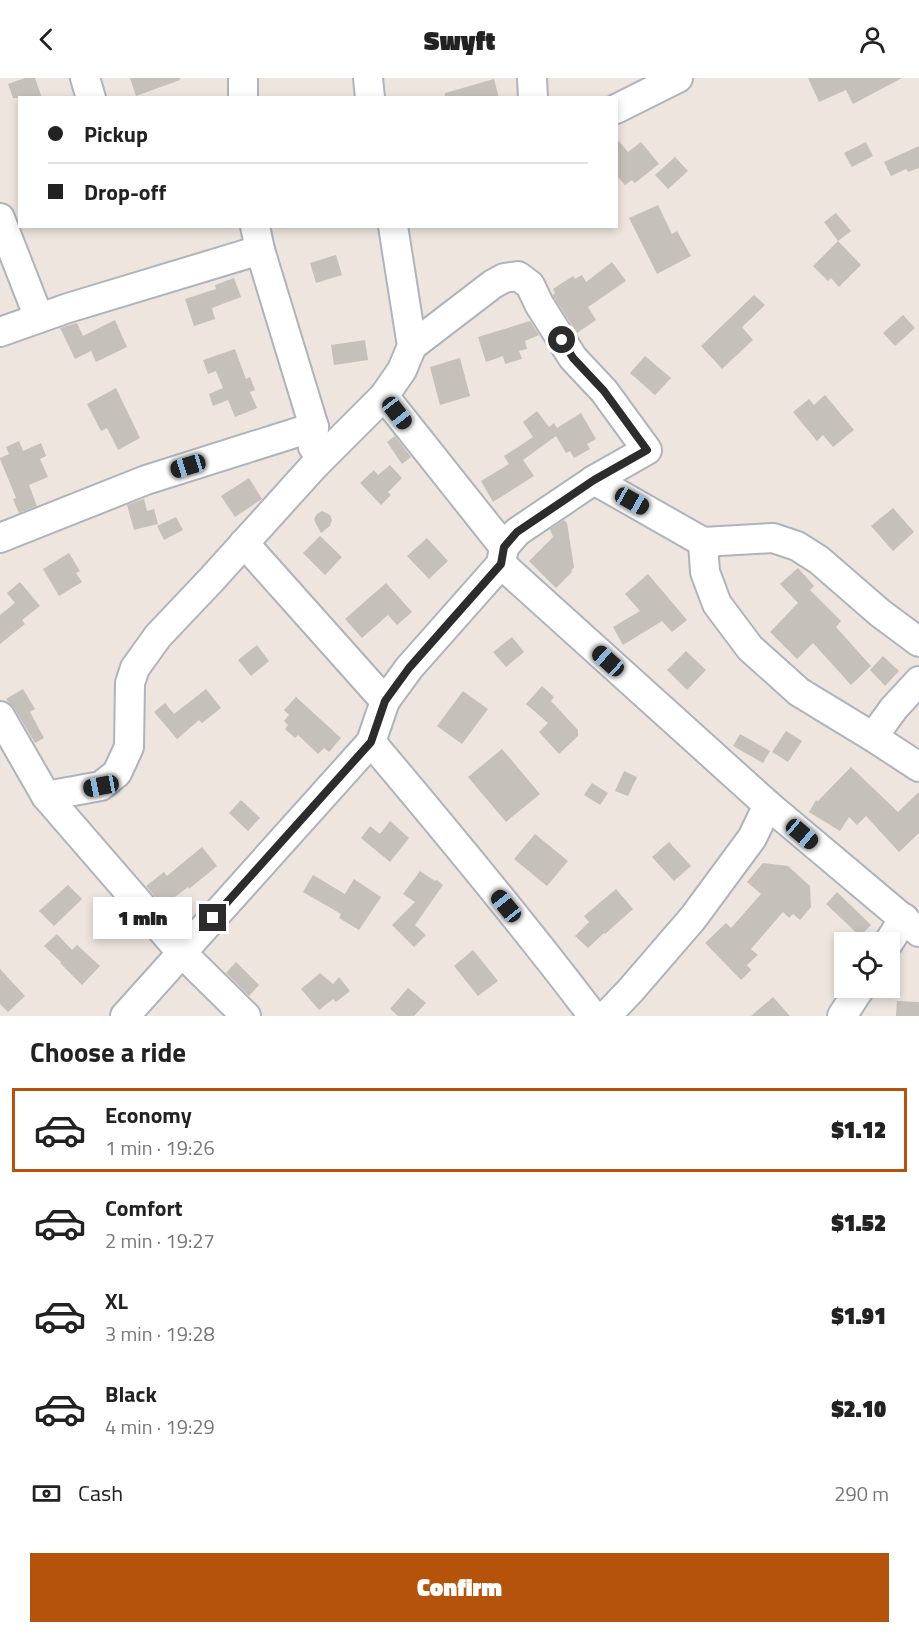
<!DOCTYPE html>
<html lang="en">
<head>
<meta charset="utf-8">
<style>
  :root { --surface:#fff; --page:#f2f2f2; --text:#222; --muted:#767676; --line:#e0e0e0; --accent:#b45309 }
  body { margin:0; font-family:"Titillium Web",sans-serif; background:var(--page); color:var(--text); height:100vh; display:flex; flex-direction:column; font-size:22px; white-space:nowrap }
  * { box-sizing:border-box; margin:0 }
  p { font-size:20px; color:var(--muted) }
  .icon { flex:none; width:33px; height:33px; fill:none; stroke:currentColor; stroke-width:2; stroke-linecap:round; stroke-linejoin:round }
  .map { position:relative; height:938px; overflow:hidden }
  .panel { display:flex; flex-direction:column; background:var(--surface); flex:1 }
  .panel>* { flex:none }
  .hud { position:absolute; left:18px; top:18px; width:600px; height:132px; border-radius:0px; box-shadow:0 3px 9px #0003; display:grid; align-content:center; height:132px; padding:0 30px; background:var(--surface) }
  .tools { position:absolute; left:834px; top:854px; display:grid; gap:12px }
  .tools a { display:grid; place-items:center; width:66px; height:66px; border-radius:0px; background:var(--surface); box-shadow:0 3px 9px #0003; font-size:30px }
  .end { position:absolute; width:27px; height:27px; margin:-14px; border:8px solid #2c2c2c; background:#fff; box-shadow:0 0 0 3px #fff }
  .from { border-radius:50% }
  .bubble { position:absolute; height:42px; border-radius:0px; background:var(--surface); box-shadow:0 3px 9px #0003; font-size:20px; font-weight:800; line-height:42px; text-align:center }
  .car { position:absolute; width:18px; height:36px; margin:-18px -9px; border-radius:8px; box-shadow:0 0 4px 2px #0007; background:linear-gradient(#222 24%,#8ab4d8 0 40%,#222 0 76%,#8ab4d8 0 86%,#222 0) }
  .hud b { display:flex; align-items:center; gap:21px; height:57px; font-size:22px }
  .hud b+b { border-top:2px solid var(--line) }
  .hud i { width:15px; height:15px; background:var(--text) }
  ul { padding:0; list-style:none }
  li { display:flex; align-items:center; gap:18px; height:84px; margin:0 12px 9px; padding:0 18px; border:3px solid transparent; border-radius:0px }
  li div { flex:1 }
  li b { display:block; font-size:22px }
  li em { font-style:normal; font-weight:800 }
  li.selected { border-color:var(--accent) }
  li>.icon { width:54px; height:54px; stroke-width:1.5 }
  h2 { padding:0 30px; font-size:27px; line-height:72px }
  .pay { display:flex; align-items:center; gap:15px; height:66px; padding:0 30px; font-size:22px }
  .pay p { margin-inline-start:auto }
  .primary-button { display:flex; gap:12px; margin-top:auto; padding:12px 30px }
  .primary-button a { flex:1; height:69px; border-radius:0px; background:var(--accent); color:#fff; font-size:24px; font-weight:800; line-height:69px; text-align:center }
  header { display:flex; justify-content:space-between; align-items:center; height:78px; padding:0 30px; background:var(--surface); font-size:27px; font-weight:800 }
  .map>svg:first-child { display:block }
  .building { fill:#c6c0ba }
  .lines { fill:none; stroke-linecap:round; stroke-linejoin:round }
  .minor-casing { stroke:#afb3bc; stroke-width:32 }
  .minor { stroke:#fff; stroke-width:28 }
  .route { stroke:#2c2c2c; stroke-width:8 }
</style>
</head>
<body>
<header><svg class="icon" aria-label="back" viewBox="0 0 24 24"><path d="M15 5l-7 7 7 7"/></svg>Swyft<svg class="icon" aria-label="person" viewBox="0 0 24 24"><circle cx="12" cy="8" r="4"/><path d="M4 21q1-7 8-7t8 7"/></svg></header>
<div class="map">
<svg width="919" height="938" viewBox="0 0 919 938">
  <rect width="100%" height="100%" fill="#ede5de"/>
  <g class="building">
    <path d="M25,0H35L42,20H13L8,6Z"/>
    <path d="M130,0H180V2L136,18Z"/>
    <path d="M808,0H902L853,26L846,12L819,24Z"/>
    <path d="M494,1L499,20H445V15Z"/>
    <path d="M616,60L628,74L641,64L659,86L635,105L632,102L625,107L616,97Z"/>
    <path d="M866,64L873,78L852,89L844,75Z"/>
    <path d="M919,68V90L908,94L906,91L891,98L884,84Z"/>
    <path d="M675,79L688,93L668,111L655,97Z"/>
    <path d="M658,127L672,156L677,153L691,178L657,196L629,140Z"/>
    <path d="M836,135L851,153L838,163L824,144Z"/>
    <path d="M838,163L861,187L839,209L831,200L828,203L813,188Z"/>
    <path d="M336,177L342,197L316,205L310,185Z"/>
    <path d="M612,184L626,203L588,229L596,242L577,255L553,218V217L555,215L553,211L573,198L575,201L582,197L586,204Z"/>
    <path d="M234,200L241,219L212,230L215,241L194,248L185,221L216,211L215,207Z"/>
    <path d="M754,217L765,227L742,249L753,262L722,291L701,268Z"/>
    <path d="M903,237L915,250L895,268L883,255Z"/>
    <path d="M115,242L127,269L96,284L91,273L75,281L60,250L77,245L83,258Z"/>
    <path d="M530,243L539,257L525,263L527,271L519,273L522,281L505,286L503,278L486,284L478,259Z"/>
    <path d="M365,262L368,282L334,287L331,267Z"/>
    <path d="M235,271L246,301L250,299L255,312L250,314L257,330L235,339L228,322L213,328L209,316L223,310L216,293L208,296L203,282Z"/>
    <path d="M645,278L671,300L655,317L630,295Z"/>
    <path d="M460,280L470,318L440,327L430,289Z"/>
    <path d="M116,310L140,360L118,372L107,350L101,353L87,326Z"/>
    <path d="M825,317L854,352L833,369L823,357L817,363L793,334L809,321L814,327Z"/>
    <path d="M537,333L549,349L554,345L557,350L581,335L596,361L587,366L590,371L574,380L570,373L566,375L556,358L523,382L534,398L493,424L481,403L509,386L504,378L533,359L523,344Z"/>
    <path d="M395,358L411,379L402,386L387,364Z"/>
    <path d="M19,363L23,373L41,365L46,378L40,381L48,399L29,407L37,428L19,435L13,421L16,420L0,381V380L9,376L6,369Z"/>
    <path d="M390,387L402,400L388,414L391,417L381,427L360,405L374,392L378,397Z"/>
    <path d="M249,400L262,421L235,439L221,418Z"/>
    <path d="M144,421L147,433L154,431L158,446L134,452L127,427Z"/>
    <path d="M893,430L914,454L893,473L871,448Z"/>
    <path d="M322,433L330,437L332,442L330,448L321,455L316,446L314,441L317,436Z"/>
    <path d="M176,439L183,452L164,462L157,448Z"/>
    <path d="M564,442L567,445L574,489L571,493L572,494L556,510L529,483L553,459L550,451Z"/>
    <path d="M320,458L342,479L325,497L303,475Z"/>
    <path d="M427,460L448,483L429,501L407,478Z"/>
    <path d="M69,475L80,493L76,495L82,504L59,518L43,491Z"/>
    <path d="M798,490L814,508L810,512L841,543L836,549L871,588L851,607L813,565L797,581L770,554L798,525L780,506Z"/>
    <path d="M648,496L687,542L672,554L662,543L623,567L613,549L640,533L625,516Z"/>
    <path d="M20,504L40,528L22,542L25,546L0,566V537L15,525L7,515Z"/>
    <path d="M386,505L412,534L397,547L388,537L362,560L345,541Z"/>
    <path d="M512,559L524,574L506,589L493,574Z"/>
    <path d="M257,567L269,583L251,598L238,582Z"/>
    <path d="M686,573L706,592L687,612L667,592Z"/>
    <path d="M883,578L899,593L885,608L870,592Z"/>
    <path d="M542,608L554,619L551,623L578,652V658L559,676L539,654L548,645L526,626Z"/>
    <path d="M23,611L35,631L30,634L44,660L35,665L14,630L6,621Z"/>
    <path d="M206,611L221,630L202,645L199,642L177,661L154,634L165,625L174,636Z"/>
    <path d="M463,613L488,631L462,666L437,648Z"/>
    <path d="M296,619L341,660L329,674L324,670L318,676L298,657L295,660L285,651L288,647L284,643L289,637L284,632Z"/>
    <path d="M786,653L802,663L788,684L772,674Z"/>
    <path d="M740,656L770,673L763,685L733,668Z"/>
    <path d="M502,671L540,716L506,744L468,699Z"/>
    <path d="M851,689L898,734L919,714V755L899,774L866,738L857,747L849,739L840,753L809,734L816,722L818,723Z"/>
    <path d="M624,693L637,699L628,718L615,713Z"/>
    <path d="M592,705L608,715L600,727L584,717Z"/>
    <path d="M241,722L260,740L248,753L229,735Z"/>
    <path d="M390,743L409,760L390,784L361,760L370,748L380,756Z"/>
    <path d="M535,756L568,783L547,808L514,781Z"/>
    <path d="M669,764L691,788L674,803L652,779Z"/>
    <path d="M202,769L217,788L189,811L188,809L163,828L146,808L164,794L167,798Z"/>
    <path d="M763,785L788,788L810,808L811,829L800,842L793,836L789,840L783,834L751,871L758,877L747,887L751,892L741,902L705,865L726,845L731,850L761,816L747,804Z"/>
    <path d="M420,793L435,803L437,802L443,807L415,847L426,857L414,869L392,847L415,824L403,816Z"/>
    <path d="M313,797L345,816L354,801L381,819L359,852L339,840L341,836L303,814Z"/>
    <path d="M68,807L82,821L54,848L39,833Z"/>
    <path d="M616,811L633,831L605,856L604,855L588,870L575,858L589,844L584,838Z"/>
    <path d="M837,814L871,847L860,858L826,826Z"/>
    <path d="M57,856L72,872L77,867L100,888L82,907L60,885L61,884L44,868Z"/>
    <path d="M473,872L498,903L478,918L454,888Z"/>
    <path d="M236,884L259,907L249,918L226,895Z"/>
    <path d="M0,891L25,918L8,934L0,926Z"/>
    <path d="M320,895L333,906L339,899L350,913L336,924L333,921L319,932L301,911Z"/>
    <path d="M408,910L426,925L414,938H398L390,931Z"/>
    <path d="M773,919L790,938H751Z"/>
    <path d="M897,923L919,924V938H896Z"/>
  </g>
  <g class="lines">
    <defs>
      <g id="minor">
        <path d="M85,0L91,20"/>
        <path d="M368,0L370,20"/>
        <path d="M532,0L533,20"/>
        <path d="M243,20V0"/>
        <path d="M616,31L678,0"/>
        <path d="M0,140L39,240"/>
        <path d="M255,148L260,172L314,349L313,369"/>
        <path d="M0,254L68,230L260,172"/>
        <path d="M412,268L493,206L504,200L518,198L530,207L539,226L573,280L604,313L647,372L594,402"/>
        <path d="M0,460L146,402L314,349"/>
        <path d="M703,464L705,494L717,526L750,570L799,614L873,659L919,689"/>
        <path d="M244,465L385,623"/>
        <path d="M504,469L517,454L594,402L703,464L773,460L797,468L819,482L880,535L919,564"/>
        <path d="M501,486L768,727L919,854"/>
        <path d="M0,638L46,718L182,875L246,938"/>
        <path d="M873,659L894,630L919,603"/>
        <path d="M371,664C447,754 522,844 593,938"/>
        <path d="M46,718L101,708L117,695L129,669L130,605L135,590L158,558L212,501L313,389L384,318L402,292L412,268L393,148"/>
        <path d="M889,864L904,840"/>
        <path d="M125,938L371,664L385,623L409,590L501,486L504,469L384,318"/>
        <path d="M606,938L630,913L693,840L752,760L768,727"/>
        <path d="M842,938L861,909"/>
      </g>
    </defs>
    <use href="#minor" class="minor-casing"/>
    <use href="#minor" class="minor"/>
  </g>
  <g class="lines">
    <path class="route" d="M213,840L371,664L385,623L409,590L501,486L504,469L517,454L594,402L647,372L604,313L573,280L562,262"/>
  </g>
</svg>
<div class="tools">
<a><svg class="icon" aria-label="locate" viewBox="0 0 24 24"><circle cx="12" cy="12" r="6"/><path d="M12 2v4M12 18v4M2 12h4M18 12h4"/></svg></a>
</div>
<i class="end from" style="left:562px;top:262px"></i>
<i class="end" style="left:213px;top:840px"></i>
<div class="bubble" style="left:93px;top:819px;width:99px">1 min</div>
<i class="car" style="left:397px;top:335px;rotate:142deg"></i>
<i class="car" style="left:188px;top:388px;rotate:253deg"></i>
<i class="car" style="left:632px;top:423px;rotate:119deg"></i>
<i class="car" style="left:608px;top:583px;rotate:312deg"></i>
<i class="car" style="left:101px;top:708px;rotate:259deg"></i>
<i class="car" style="left:802px;top:756px;rotate:130deg"></i>
<i class="car" style="left:506px;top:828px;rotate:321deg"></i>
<div class="hud">
<b><i class="from"></i>Pickup</b>
<b><i></i>Drop-off</b>
</div>
</div>
<section class="panel">
<h2>Choose a ride</h2>
<ul>
<li class="selected"><svg class="icon" aria-label="car" viewBox="0 0 24 24"><path d="M5 17H2v-5l4-1 3-4h7l3 4 3 1v5h-3M9 17h6M6 11h13"/><circle cx="7" cy="17" r="2"/><circle cx="17" cy="17" r="2"/></svg><div><b>Economy</b><p>1 min · 19:26</p></div><em>$1.12</em></li>
<li><svg class="icon" aria-label="car" viewBox="0 0 24 24"><path d="M5 17H2v-5l4-1 3-4h7l3 4 3 1v5h-3M9 17h6M6 11h13"/><circle cx="7" cy="17" r="2"/><circle cx="17" cy="17" r="2"/></svg><div><b>Comfort</b><p>2 min · 19:27</p></div><em>$1.52</em></li>
<li><svg class="icon" aria-label="car" viewBox="0 0 24 24"><path d="M5 17H2v-5l4-1 3-4h7l3 4 3 1v5h-3M9 17h6M6 11h13"/><circle cx="7" cy="17" r="2"/><circle cx="17" cy="17" r="2"/></svg><div><b>XL</b><p>3 min · 19:28</p></div><em>$1.91</em></li>
<li><svg class="icon" aria-label="car" viewBox="0 0 24 24"><path d="M5 17H2v-5l4-1 3-4h7l3 4 3 1v5h-3M9 17h6M6 11h13"/><circle cx="7" cy="17" r="2"/><circle cx="17" cy="17" r="2"/></svg><div><b>Black</b><p>4 min · 19:29</p></div><em>$2.10</em></li>
</ul>
<div class="pay"><svg class="icon" aria-label="cash" viewBox="0 0 24 24"><path d="M3 7h18v10H3z"/><circle cx="12" cy="12" r="2"/></svg>Cash<p>290 m</p></div>
<div class="primary-button"><a>Confirm</a></div>
</section>
</body>
</html>
